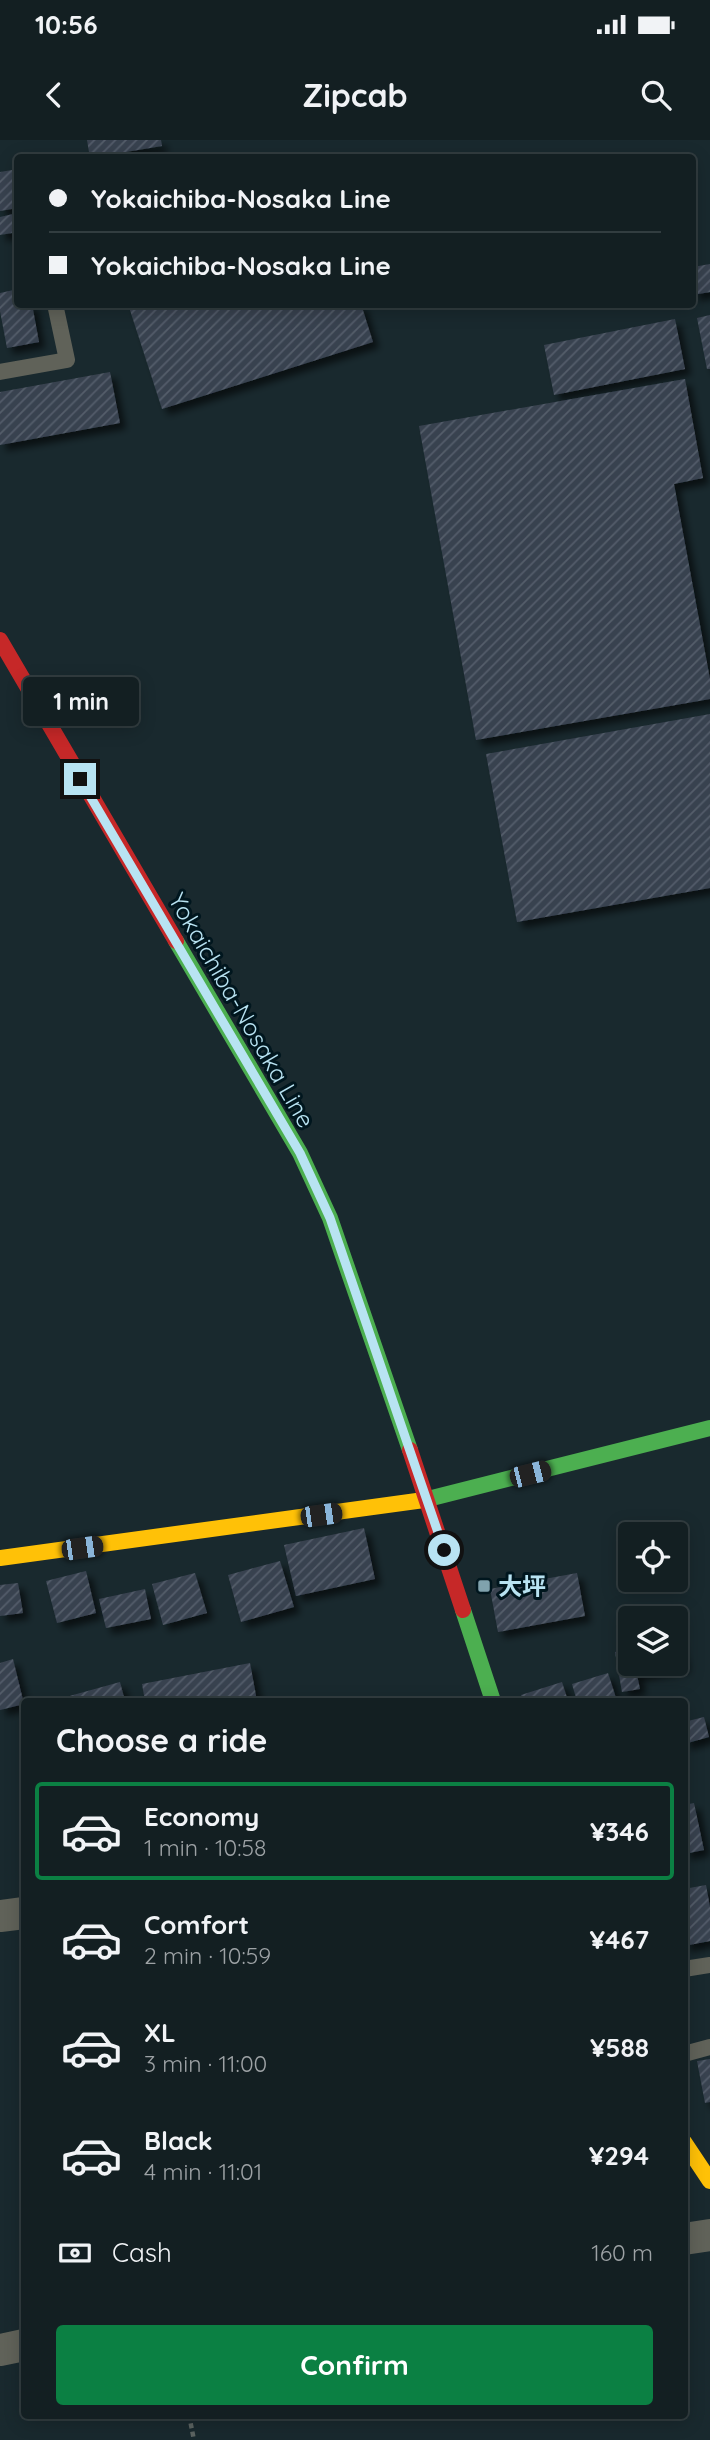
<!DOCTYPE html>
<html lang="en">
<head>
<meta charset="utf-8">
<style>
  :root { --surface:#131f22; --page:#202c2f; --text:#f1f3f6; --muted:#9da2a5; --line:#323d40; --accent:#0b8043 }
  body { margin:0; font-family:Quicksand,"Noto Sans JP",sans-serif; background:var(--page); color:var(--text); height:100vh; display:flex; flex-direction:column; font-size:26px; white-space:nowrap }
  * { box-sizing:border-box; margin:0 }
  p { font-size:23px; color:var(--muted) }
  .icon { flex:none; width:38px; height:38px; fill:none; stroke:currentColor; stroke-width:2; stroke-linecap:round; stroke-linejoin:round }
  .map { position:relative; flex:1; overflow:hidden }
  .sheet { position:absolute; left:21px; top:1558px; width:667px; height:721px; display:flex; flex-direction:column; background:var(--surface); border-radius:7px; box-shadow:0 4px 18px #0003,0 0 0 2px var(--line) }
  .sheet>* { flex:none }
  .banner { position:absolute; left:14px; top:14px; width:682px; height:154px; border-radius:7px; box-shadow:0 4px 18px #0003,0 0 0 2px var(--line); display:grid; align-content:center; height:154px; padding:0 35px; background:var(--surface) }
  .fabs { position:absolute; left:618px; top:1382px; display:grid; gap:14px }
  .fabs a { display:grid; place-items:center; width:70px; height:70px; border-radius:7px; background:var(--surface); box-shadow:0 4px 18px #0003,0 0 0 2px var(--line); font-size:35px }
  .end { position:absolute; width:32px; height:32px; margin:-16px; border:9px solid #b8e3f2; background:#111; box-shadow:0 0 0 4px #111 }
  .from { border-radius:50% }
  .bubble { position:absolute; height:49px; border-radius:7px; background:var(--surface); box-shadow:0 4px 18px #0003,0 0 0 2px var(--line); font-size:23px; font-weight:700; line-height:49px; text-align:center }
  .car { position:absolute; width:21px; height:42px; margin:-21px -10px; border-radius:9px; box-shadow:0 0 5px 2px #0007; background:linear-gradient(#222 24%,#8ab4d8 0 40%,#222 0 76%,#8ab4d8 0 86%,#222 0) }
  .banner b { display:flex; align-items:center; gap:24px; height:66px; font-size:26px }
  .banner b+b { border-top:2px solid var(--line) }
  .banner i { width:18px; height:18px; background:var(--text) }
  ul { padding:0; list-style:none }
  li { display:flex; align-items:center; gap:21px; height:98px; margin:0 14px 10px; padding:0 21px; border:4px solid transparent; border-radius:7px }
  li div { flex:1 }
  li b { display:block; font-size:26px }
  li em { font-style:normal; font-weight:700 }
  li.on { border-color:var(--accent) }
  li>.icon { width:63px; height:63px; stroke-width:1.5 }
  h2 { padding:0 35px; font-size:32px; line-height:84px }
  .pay { display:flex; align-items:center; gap:18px; height:77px; padding:0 35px; font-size:26px }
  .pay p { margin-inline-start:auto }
  .cta { display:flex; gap:14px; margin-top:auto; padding:14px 35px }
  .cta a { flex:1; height:80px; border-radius:7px; background:var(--accent); color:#fff; font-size:28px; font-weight:700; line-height:80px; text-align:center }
  .status { display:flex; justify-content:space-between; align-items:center; height:49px; padding:0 35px; background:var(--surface); direction:ltr }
  .status svg { height:19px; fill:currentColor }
  header { display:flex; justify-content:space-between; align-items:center; height:91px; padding:0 35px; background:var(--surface); font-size:32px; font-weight:700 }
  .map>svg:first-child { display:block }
  .building { fill:url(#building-hatch); filter:url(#shadow) }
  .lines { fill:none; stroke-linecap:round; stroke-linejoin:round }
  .path { stroke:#5b6361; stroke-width:4.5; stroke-dasharray:5 3.5; stroke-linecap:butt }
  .lane { stroke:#606259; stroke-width:16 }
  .street { stroke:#606259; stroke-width:32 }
  .fast { stroke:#4caf50; stroke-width:16 }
  .slow { stroke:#ffc107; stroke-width:16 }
  .jam { stroke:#c62828; stroke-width:16 }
  .route { stroke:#b8e3f2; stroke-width:9 }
  .poi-dot { fill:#80a2ad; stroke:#00161e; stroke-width:2.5 }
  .labels { text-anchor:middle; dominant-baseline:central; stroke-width:6; stroke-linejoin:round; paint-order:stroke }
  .street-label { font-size:24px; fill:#b8e3f2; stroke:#00161e }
  .poi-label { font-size:24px; font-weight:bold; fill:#b8e3f2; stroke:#00161e; text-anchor:start }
</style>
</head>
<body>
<div class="status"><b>10:56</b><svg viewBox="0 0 49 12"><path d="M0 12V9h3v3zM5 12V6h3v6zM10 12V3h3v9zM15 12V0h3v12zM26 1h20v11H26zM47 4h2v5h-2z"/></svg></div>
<header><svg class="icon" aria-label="back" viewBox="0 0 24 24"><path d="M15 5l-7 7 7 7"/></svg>Zipcab<svg class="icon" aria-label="search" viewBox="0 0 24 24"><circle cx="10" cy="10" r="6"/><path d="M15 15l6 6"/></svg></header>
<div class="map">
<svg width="710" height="2300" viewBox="0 0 710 2300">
  <defs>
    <pattern id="building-hatch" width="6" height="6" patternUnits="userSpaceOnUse" patternTransform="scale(1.75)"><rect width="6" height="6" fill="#394250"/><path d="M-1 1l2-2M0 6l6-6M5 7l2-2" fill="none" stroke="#545d6a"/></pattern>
    <filter id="shadow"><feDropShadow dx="6" dy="6" stdDeviation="3.5" flood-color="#0009"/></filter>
  </defs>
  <rect width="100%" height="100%" fill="#19292e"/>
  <g class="building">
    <path d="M87,0H161L162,6L90,18Z"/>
    <path d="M18,29V68L0,71V32Z"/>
    <path d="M18,73V92L0,95V77Z"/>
    <path d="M710,124V152L693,155V127Z"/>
    <path d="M18,149V164H32L39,202L7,208L0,171V153Z"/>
    <path d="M128,164H361L373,202L162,269Z"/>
    <path d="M710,175V229H707L697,178Z"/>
    <path d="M675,179L685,229L554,255L544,205Z"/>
    <path d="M110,232L120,283L0,305V252Z"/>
    <path d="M685,239L703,338L674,344L710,539V559L476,600L419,286Z"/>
    <path d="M710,574V748L517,782L486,614Z"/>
    <path d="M364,1388L375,1439L296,1456L284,1405Z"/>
    <path d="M280,1421L294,1467L241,1482L228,1435Z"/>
    <path d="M86,1431L96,1473L57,1483L46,1441Z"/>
    <path d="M195,1433L207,1473L163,1485L152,1444Z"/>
    <path d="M577,1433L585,1476L498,1492L490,1449Z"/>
    <path d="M18,1443L23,1473L0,1476V1445Z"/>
    <path d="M145,1449L151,1479L106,1488L99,1459Z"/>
    <path d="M676,1490L684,1526L637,1535L640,1549L622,1552L615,1512L630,1509V1524H676Z"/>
    <path d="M13,1519L24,1564L0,1570V1523Z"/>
    <path d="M250,1523L257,1561H145L142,1544Z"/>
    <path d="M608,1533L617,1561H577L572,1544Z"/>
    <path d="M120,1542L125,1561H67L66,1557Z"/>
    <path d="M562,1542L568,1561H523L521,1555Z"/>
    <path d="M704,1577L709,1597L684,1604V1582Z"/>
    <path d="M694,1663L704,1710L684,1714V1665Z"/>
    <path d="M706,1745L710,1767V1801L684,1806V1749Z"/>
    <path d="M710,1919V1962L705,1963L697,1921Z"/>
  </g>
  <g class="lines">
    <path class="path" d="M189,2275L194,2300"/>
    <g class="lane">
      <path d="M0,232L67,220L55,164"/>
      <path d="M684,1829L710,1825"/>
      <path d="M684,1914L710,1907"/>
    </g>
    <g class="street">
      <path d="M0,1776L24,1773"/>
      <path d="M684,2099L710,2095"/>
      <path d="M0,2210L24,2205"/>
    </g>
    <g class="fast">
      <path d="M176,801L300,1013L330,1078L410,1310"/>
      <path d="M424,1360L710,1288"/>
      <path d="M463,1470L493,1561"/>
    </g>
    <g class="slow">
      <path d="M0,1418L424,1360"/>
      <path d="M684,2002L710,2041"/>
    </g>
    <g class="jam">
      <path d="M0,500L176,801"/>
      <path d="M410,1310L463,1470"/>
    </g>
  </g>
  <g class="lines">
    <path class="route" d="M80,639L300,1013L330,1078L444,1410"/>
  </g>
  <rect class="poi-dot" x="477" y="1439" width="14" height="14" rx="3.5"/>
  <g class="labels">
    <g class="street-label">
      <text transform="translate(242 870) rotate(60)">Yokaichiba-Nosaka Line</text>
    </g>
    <g class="poi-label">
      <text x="498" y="1446">大坪</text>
    </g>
  </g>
</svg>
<div class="fabs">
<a><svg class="icon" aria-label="locate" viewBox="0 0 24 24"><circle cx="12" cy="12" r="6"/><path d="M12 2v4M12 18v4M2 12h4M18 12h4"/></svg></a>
<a><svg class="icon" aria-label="layers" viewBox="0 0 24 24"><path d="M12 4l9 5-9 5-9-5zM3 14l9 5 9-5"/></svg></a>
</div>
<i class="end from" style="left:444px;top:1410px"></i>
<i class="end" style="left:80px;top:639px"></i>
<div class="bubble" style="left:23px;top:537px;width:116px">1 min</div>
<i class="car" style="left:530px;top:1334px;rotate:76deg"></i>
<i class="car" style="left:321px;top:1375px;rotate:82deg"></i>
<i class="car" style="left:82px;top:1408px;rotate:82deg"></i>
<div class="banner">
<b><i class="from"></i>Yokaichiba-Nosaka Line</b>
<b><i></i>Yokaichiba-Nosaka Line</b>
</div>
<section class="sheet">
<h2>Choose a ride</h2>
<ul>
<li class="on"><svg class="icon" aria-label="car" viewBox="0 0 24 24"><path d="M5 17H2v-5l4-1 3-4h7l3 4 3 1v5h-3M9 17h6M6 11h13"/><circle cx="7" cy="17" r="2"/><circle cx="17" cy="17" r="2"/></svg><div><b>Economy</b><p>1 min · 10:58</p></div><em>¥346</em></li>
<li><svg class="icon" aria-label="car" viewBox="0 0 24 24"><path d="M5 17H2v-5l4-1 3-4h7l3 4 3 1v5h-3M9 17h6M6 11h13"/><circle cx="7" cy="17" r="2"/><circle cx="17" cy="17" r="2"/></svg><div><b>Comfort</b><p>2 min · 10:59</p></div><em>¥467</em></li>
<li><svg class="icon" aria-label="car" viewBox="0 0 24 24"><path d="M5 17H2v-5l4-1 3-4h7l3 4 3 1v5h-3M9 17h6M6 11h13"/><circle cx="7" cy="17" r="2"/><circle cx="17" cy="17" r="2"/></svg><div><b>XL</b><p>3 min · 11:00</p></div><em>¥588</em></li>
<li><svg class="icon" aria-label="car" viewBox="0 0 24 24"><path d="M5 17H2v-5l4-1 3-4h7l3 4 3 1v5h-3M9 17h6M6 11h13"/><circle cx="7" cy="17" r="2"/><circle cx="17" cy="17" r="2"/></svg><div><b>Black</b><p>4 min · 11:01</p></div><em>¥294</em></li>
</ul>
<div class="pay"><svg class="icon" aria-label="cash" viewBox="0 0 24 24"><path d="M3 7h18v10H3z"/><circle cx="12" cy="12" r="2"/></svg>Cash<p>160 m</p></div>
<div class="cta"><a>Confirm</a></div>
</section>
</div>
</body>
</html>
